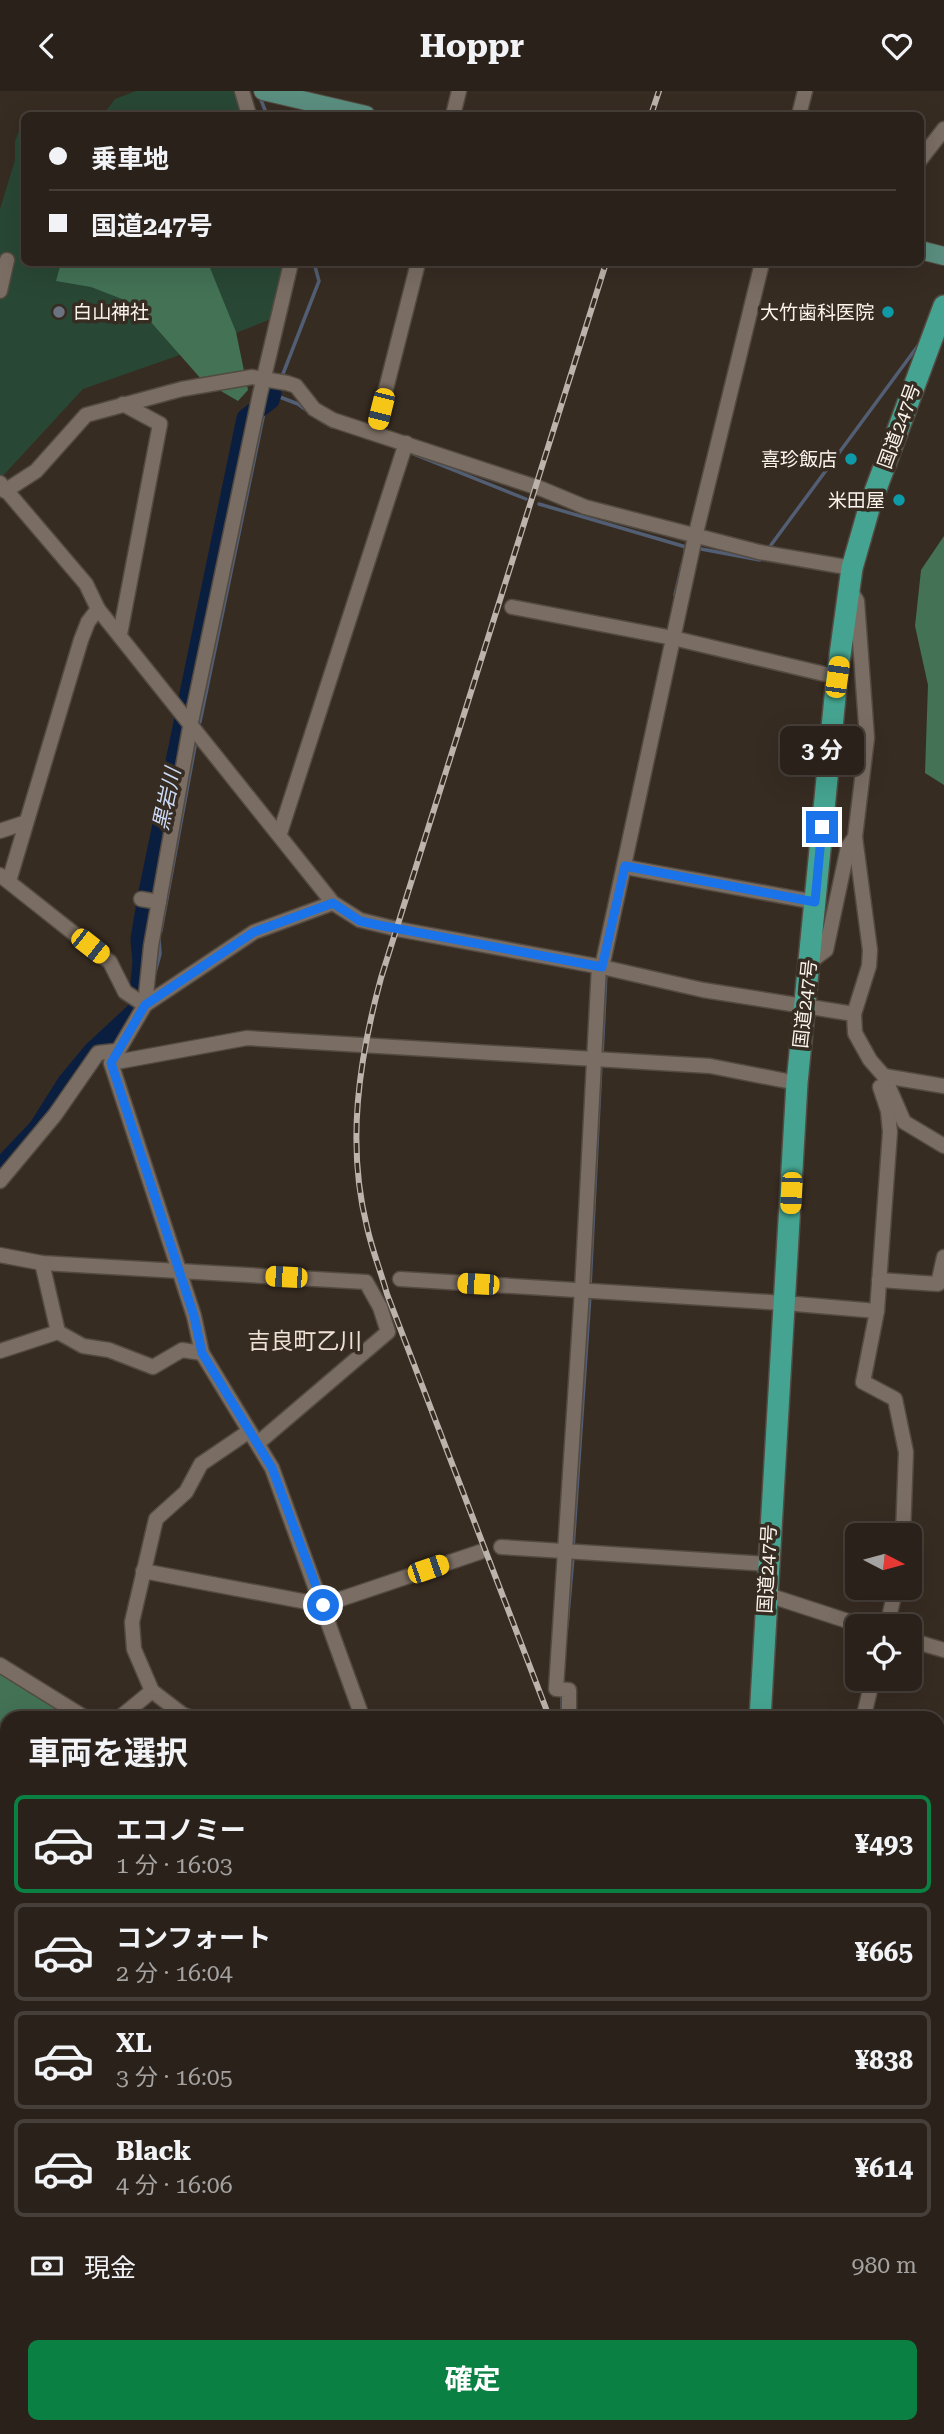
<!DOCTYPE html>
<html lang="ja">
<head>
<meta charset="utf-8">
<style>
  :root { --surface:#29211a; --page:#312923; --text:#f1f3f6; --muted:#a5a3a2; --line:#453e39; --accent:#0b8043 }
  body { margin:0; font-family:"Roboto Serif","Noto Sans JP",serif; background:var(--page); color:var(--text); height:100vh; display:flex; flex-direction:column; font-size:26px; white-space:nowrap }
  * { box-sizing:border-box; margin:0 }
  p { font-size:23px; color:var(--muted) }
  .icon { flex:none; width:38px; height:38px; fill:none; stroke:currentColor; stroke-width:2; stroke-linecap:round; stroke-linejoin:round }
  .map { position:relative; flex:1; overflow:hidden }
  .details { position:absolute; left:0px; top:1620px; width:945px; height:723px; display:flex; flex-direction:column; background:var(--surface); border-radius:21px 21px 0 0; box-shadow:0 7px 28px #0002,0 0 0 2px var(--line) }
  .details>* { flex:none }
  .banner { position:absolute; left:21px; top:21px; width:903px; height:154px; border-radius:10px; box-shadow:0 7px 28px #0002,0 0 0 2px var(--line); display:grid; align-content:center; height:154px; padding:0 28px; background:var(--surface) }
  .needle { width:46px; rotate:96deg }
  .buttons { position:absolute; left:845px; top:1432px; display:grid; gap:14px }
  .buttons a { display:grid; place-items:center; width:77px; height:77px; border-radius:10px; background:var(--surface); box-shadow:0 7px 28px #0002,0 0 0 2px var(--line); font-size:35px }
  .end { position:absolute; width:32px; height:32px; margin:-16px; border:9px solid #1a73e8; background:#fff; box-shadow:0 0 0 4px #fff }
  .from { border-radius:50% }
  .bubble { position:absolute; height:49px; border-radius:10px; background:var(--surface); box-shadow:0 7px 28px #0002,0 0 0 2px var(--line); font-size:23px; font-weight:700; line-height:49px; text-align:center }
  .car { position:absolute; width:21px; height:42px; margin:-21px -10px; border-radius:9px; box-shadow:0 0 5px 2px #0007; background:linear-gradient(#f5c518 24%,#345 0 40%,#f5c518 0 76%,#345 0 86%,#f5c518 0) }
  .banner b { display:flex; align-items:center; gap:24px; height:66px; font-size:26px }
  .banner b+b { border-top:2px solid var(--line) }
  .banner i { width:18px; height:18px; background:var(--text) }
  ul { padding:0; list-style:none }
  li { display:flex; align-items:center; gap:21px; height:98px; margin:0 14px 10px; padding:0 14px; border:4px solid var(--line); border-radius:10px }
  li div { flex:1 }
  li b { display:block; font-size:26px }
  li em { font-style:normal; font-weight:700 }
  li.current { border-color:var(--accent) }
  li>.icon { width:63px; height:63px; stroke-width:1.5 }
  h2 { padding:0 28px; font-size:32px; line-height:84px }
  .pay { display:flex; align-items:center; gap:18px; height:77px; padding:0 28px; font-size:26px }
  .pay p { margin-inline-start:auto }
  .cta { display:flex; gap:14px; margin-top:auto; padding:14px 28px }
  .cta a { flex:1; height:80px; border-radius:10px; background:var(--accent); color:#fff; font-size:28px; font-weight:700; line-height:80px; text-align:center }
  header { display:flex; justify-content:space-between; align-items:center; height:91px; padding:0 28px; background:var(--surface); font-size:32px; font-weight:700 }
  .map>svg:first-child { display:block }
  .green { fill:#294735 }
  .forest { fill:#437255 }
  .lines { fill:none; stroke-linecap:round; stroke-linejoin:round }
  .stream { stroke:#525e74; stroke-width:3.5 }
  .river { stroke:#0a1e40; stroke-width:19 }
  .minor-casing { stroke:#534a41; stroke-width:17 }
  .major-casing { stroke:#534a41; stroke-width:20 }
  .highway-casing { stroke:#534a41; stroke-width:24 }
  .minor { stroke:#7a6d63; stroke-width:14 }
  .major { stroke:#5a8e7f; stroke-width:18 }
  .highway { stroke:#45a491; stroke-width:21 }
  .rail-casing { stroke:#bcb4ac; stroke-width:6 }
  .rail { stroke:#372c22; stroke-width:3.5; stroke-dasharray:10; stroke-linecap:butt }
  .route { stroke:#1a73e8; stroke-width:9 }
  .worship-dot { fill:#6b7280; stroke:#372c22; stroke-width:2.5 }
  .culture-dot { fill:#0f9aa8; stroke:#372c22; stroke-width:2.5 }
  .labels { text-anchor:middle; dominant-baseline:central; stroke-width:7; stroke-linejoin:round; paint-order:stroke }
  .poi-label { font-size:19px; fill:#fbf4ed; stroke:#372c22; text-anchor:end }
  .street-label { font-size:19px; fill:#fbf4ed; stroke:#372c22 }
  .water-label { font-size:21px; font-style:italic; fill:#cadaf5; stroke:#372c22 }
  .quarter-label { font-size:23px; fill:#efe0d4; stroke:#372c22 }
</style>
</head>
<body>
<header><svg class="icon" aria-label="back" viewBox="0 0 24 24"><path d="M15 5l-7 7 7 7"/></svg>Hoppr<svg class="icon" aria-label="heart" viewBox="0 0 24 24"><path d="M12 20l-8-8c-3-5 5-10 8-4 3-6 11-1 8 4z"/></svg></header>
<div class="map">
<svg width="944" height="2343" viewBox="0 0 944 2343">
  <rect width="100%" height="100%" fill="#372c22"/>
  <g class="green">
    <path d="M136,0H242L249,24H103L115,8Z"/>
    <path d="M21,35H24V172H291L281,224L194,259L83,298L0,388V118L15,69V50Z"/>
  </g>
  <g class="forest">
    <path d="M61,172H208L236,241L248,299L238,310L202,289L135,213L91,196L56,190Z"/>
    <path d="M944,445V694L925,682L928,594L915,535L921,479Z"/>
    <path d="M0,1580L75,1627L7,1628V1688L0,1674Z"/>
    <path d="M0,1731L7,1734V2010H0Z"/>
    <path d="M0,2030H7V2336H230L224,2343H0Z"/>
  </g>
  <g class="lines">
    <g class="stream">
      <path d="M259,4L267,24"/>
      <path d="M281,288L319,190L314,172"/>
      <path d="M277,294L272,303L298,313L309,321"/>
      <path d="M318,328L332,336"/>
      <path d="M406,360L526,408"/>
      <path d="M539,413L686,456L685,460"/>
      <path d="M771,454L920,252"/>
      <path d="M701,458L760,469"/>
      <path d="M675,504L682,474"/>
      <path d="M200,631L266,312"/>
      <path d="M161,840L196,650"/>
      <path d="M153,889L160,863L159,847"/>
      <path d="M602,965L606,882"/>
      <path d="M590,1196L601,973"/>
      <path d="M573,1458L590,1204"/>
      <path d="M567,1535L573,1466"/>
      <path d="M562,1602V1628"/>
      <path d="M548,2342L566,2336"/>
    </g>
    <path class="river" d="M0,1077L38,1037L67,991L92,961L137,919L142,872L140,848L147,806L246,327L270,309L272,303"/>
    <defs>
      <g id="minor">
        <path d="M242,0L249,24"/>
        <path d="M453,24L459,0"/>
        <path d="M799,24L805,0"/>
        <path d="M920,69L944,38"/>
        <path d="M291,172L260,303L191,631L151,855L145,914L111,972L194,1225L202,1262L272,1377L363,1628"/>
        <path d="M0,200L7,169"/>
        <path d="M375,341L418,172"/>
        <path d="M0,392L86,493L98,518L333,812L360,829L397,838L602,876L703,899L854,923L855,942L870,969L884,985L904,1031L944,1055"/>
        <path d="M5,400L36,380L86,324L182,298L252,286L287,292L296,295L314,318L333,329L542,398L585,416L759,461L852,477"/>
        <path d="M512,516L673,547L837,586"/>
        <path d="M120,543L160,333L123,313"/>
        <path d="M0,740L24,732"/>
        <path d="M280,742L406,352"/>
        <path d="M625,776L815,811"/>
        <path d="M0,784L110,871L125,901L145,914L254,841L333,812"/>
        <path d="M9,790L81,549L88,531L98,518"/>
        <path d="M141,808L159,811"/>
        <path d="M810,871L826,859L848,756L855,746L867,647L857,510L850,499"/>
        <path d="M602,876L695,446L762,172"/>
        <path d="M854,923L869,875L870,859L855,746"/>
        <path d="M111,972L247,947L710,975L797,992"/>
        <path d="M884,985L944,995"/>
        <path d="M880,996L888,1020L890,1041L877,1220L863,1291L895,1308L906,1361L903,1444"/>
        <path d="M0,1090L55,1024L98,962L116,960"/>
        <path d="M0,1164L42,1172L366,1191L380,1216L388,1241L258,1352"/>
        <path d="M400,1188L784,1212L877,1220"/>
        <path d="M879,1189L938,1193L944,1166"/>
        <path d="M58,1241L83,1255L109,1259L153,1276L182,1259L202,1262"/>
        <path d="M0,1260L58,1241L42,1172"/>
        <path d="M501,1456L767,1473"/>
        <path d="M143,1480L323,1514L480,1461"/>
        <path d="M765,1503L863,1535"/>
        <path d="M887,1535L896,1496"/>
        <path d="M910,1549L944,1559"/>
        <path d="M0,1574L87,1628"/>
        <path d="M118,1628L152,1600"/>
        <path d="M194,1628L182,1623L152,1600L134,1558L132,1531L156,1428L186,1401L201,1373L248,1341"/>
        <path d="M569,1628V1599L556,1598L582,1199L599,875"/>
        <path d="M863,1628L873,1587"/>
        <path d="M0,1697L7,1704"/>
        <path d="M938,1807L944,1812"/>
        <path d="M938,1957L944,1948"/>
        <path d="M0,2019L7,2018"/>
        <path d="M938,2029L944,2030"/>
        <path d="M938,2193H944"/>
        <path d="M528,2343L546,2336"/>
        <path d="M656,2343L658,2336"/>
      </g>
      <g id="major">
        <path d="M263,0L366,24"/>
        <path d="M920,159L944,165"/>
      </g>
      <g id="highway">
        <path d="M760,1628L797,992L837,586L852,477L870,414L944,215"/>
        <path d="M721,2343L722,2336"/>
      </g>
    </defs>
    <use href="#minor" class="minor-casing"/>
    <use href="#major" class="major-casing"/>
    <use href="#highway" class="highway-casing"/>
    <use href="#minor" class="minor"/>
    <use href="#major" class="major"/>
    <use href="#highway" class="highway"/>
    <defs>
      <g id="rail">
        <path d="M651,24L659,0"/>
        <path d="M550,1628L387,1203C381,1181 372,1159 367,1136C346,1053 359,968 381,887L606,172"/>
        <path d="M672,2343L674,2336"/>
      </g>
    </defs>
    <use href="#rail" class="rail-casing"/>
    <use href="#rail" class="rail"/>
  </g>
  <g class="lines">
    <path class="route" d="M323,1514L272,1377L202,1262L194,1225L111,972L145,914L254,841L333,812L360,830L378,834L602,876L625,775L815,811L822,736"/>
  </g>
  <circle class="worship-dot" cx="59" cy="221" r="7"/>
  <g class="culture-dot">
    <circle cx="888" cy="221" r="7"/>
    <circle cx="851" cy="368" r="7"/>
    <circle cx="899" cy="409" r="7"/>
  </g>
  <g class="labels">
    <g class="poi-label">
      <text x="73" y="221" text-anchor="start">白山神社</text>
      <text x="874" y="221">大竹歯科医院</text>
      <text x="837" y="368">喜珍飯店</text>
      <text x="885" y="409">米田屋</text>
    </g>
    <g class="street-label">
      <text transform="translate(899 335) rotate(-70)">国道247号</text>
      <text transform="translate(805 913) rotate(-84)">国道247号</text>
      <text transform="translate(767 1478) rotate(-87)">国道247号</text>
    </g>
    <g class="water-label">
      <text transform="translate(167 708) rotate(-78)">黒岩川</text>
    </g>
    <g class="quarter-label">
      <text x="305" y="1250">吉良町乙川</text>
    </g>
  </g>
</svg>
<div class="buttons">
<a><svg class="needle" viewBox="-14 -14 28 28"><path d="M0-13l5 13h-10z" fill="#e53935"/><path d="M0 13l5-13h-10z" fill="#a5a3a2"/></svg></a>
<a><svg class="icon" aria-label="locate" viewBox="0 0 24 24"><circle cx="12" cy="12" r="6"/><path d="M12 2v4M12 18v4M2 12h4M18 12h4"/></svg></a>
</div>
<i class="end from" style="left:323px;top:1514px"></i>
<i class="end" style="left:822px;top:736px"></i>
<div class="bubble" style="left:780px;top:635px;width:84px">3 分</div>
<i class="car" style="left:381px;top:318px;rotate:194deg"></i>
<i class="car" style="left:837px;top:586px;rotate:8deg"></i>
<i class="car" style="left:90px;top:855px;rotate:128deg"></i>
<i class="car" style="left:791px;top:1102px;rotate:183deg"></i>
<i class="car" style="left:286px;top:1186px;rotate:273deg"></i>
<i class="car" style="left:478px;top:1193px;rotate:273deg"></i>
<i class="car" style="left:428px;top:1478px;rotate:71deg"></i>
<div class="banner">
<b><i class="from"></i>乗車地</b>
<b><i></i>国道247号</b>
</div>
<section class="details">
<h2>車両を選択</h2>
<ul>
<li class="current"><svg class="icon" aria-label="car" viewBox="0 0 24 24"><path d="M5 17H2v-5l4-1 3-4h7l3 4 3 1v5h-3M9 17h6M6 11h13"/><circle cx="7" cy="17" r="2"/><circle cx="17" cy="17" r="2"/></svg><div><b>エコノミー</b><p>1 分 · 16:03</p></div><em>¥493</em></li>
<li><svg class="icon" aria-label="car" viewBox="0 0 24 24"><path d="M5 17H2v-5l4-1 3-4h7l3 4 3 1v5h-3M9 17h6M6 11h13"/><circle cx="7" cy="17" r="2"/><circle cx="17" cy="17" r="2"/></svg><div><b>コンフォート</b><p>2 分 · 16:04</p></div><em>¥665</em></li>
<li><svg class="icon" aria-label="car" viewBox="0 0 24 24"><path d="M5 17H2v-5l4-1 3-4h7l3 4 3 1v5h-3M9 17h6M6 11h13"/><circle cx="7" cy="17" r="2"/><circle cx="17" cy="17" r="2"/></svg><div><b>XL</b><p>3 分 · 16:05</p></div><em>¥838</em></li>
<li><svg class="icon" aria-label="car" viewBox="0 0 24 24"><path d="M5 17H2v-5l4-1 3-4h7l3 4 3 1v5h-3M9 17h6M6 11h13"/><circle cx="7" cy="17" r="2"/><circle cx="17" cy="17" r="2"/></svg><div><b>Black</b><p>4 分 · 16:06</p></div><em>¥614</em></li>
</ul>
<div class="pay"><svg class="icon" aria-label="cash" viewBox="0 0 24 24"><path d="M3 7h18v10H3z"/><circle cx="12" cy="12" r="2"/></svg>現金<p>980 m</p></div>
<div class="cta"><a>確定</a></div>
</section>
</div>
</body>
</html>
